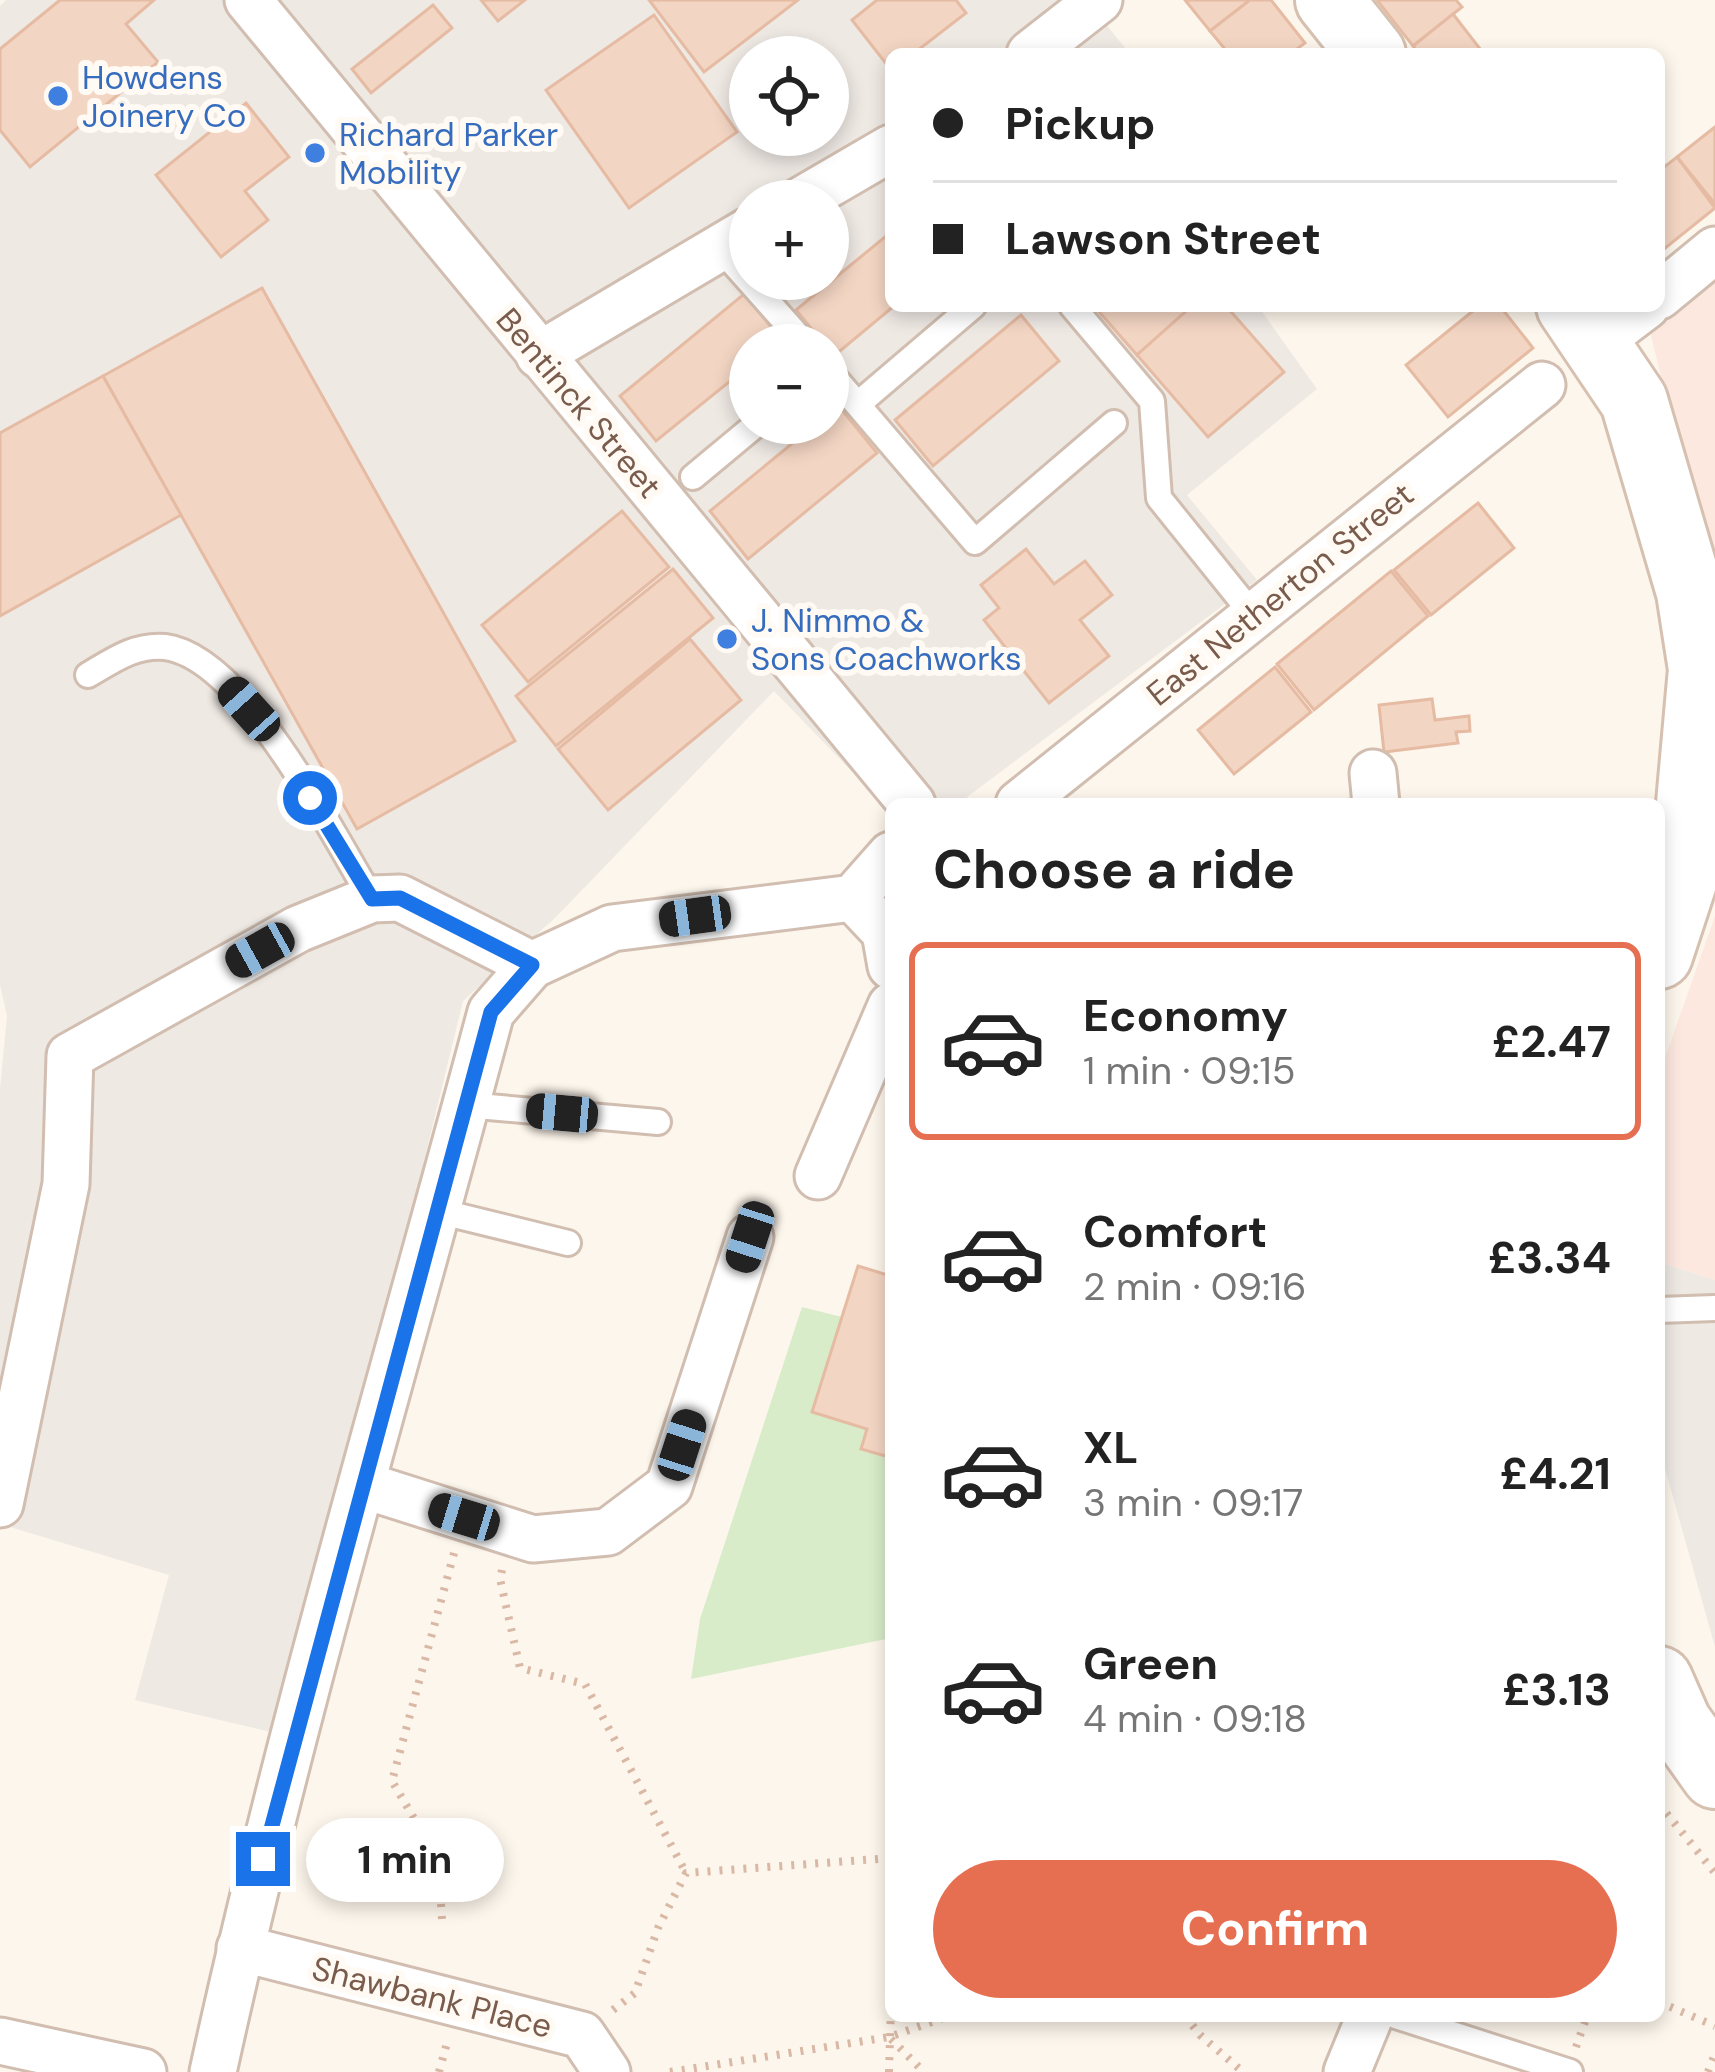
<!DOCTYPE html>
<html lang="en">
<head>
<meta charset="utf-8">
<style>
  :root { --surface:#fff; --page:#f6f6f6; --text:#222; --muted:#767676; --line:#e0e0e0; --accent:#e76f51 }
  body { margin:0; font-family:"DM Sans",sans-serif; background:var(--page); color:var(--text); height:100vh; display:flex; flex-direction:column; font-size:45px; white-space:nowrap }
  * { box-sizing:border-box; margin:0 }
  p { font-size:39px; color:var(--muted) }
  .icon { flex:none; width:66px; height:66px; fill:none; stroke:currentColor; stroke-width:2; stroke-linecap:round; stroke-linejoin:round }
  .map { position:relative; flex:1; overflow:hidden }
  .details { position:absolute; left:885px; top:798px; width:780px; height:1224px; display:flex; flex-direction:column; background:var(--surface); border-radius:18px; box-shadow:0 6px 18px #0003 }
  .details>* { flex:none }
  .guide { position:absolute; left:885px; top:48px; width:780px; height:264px; border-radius:18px; box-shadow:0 6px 18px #0003; display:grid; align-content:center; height:264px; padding:0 48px; background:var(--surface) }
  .fabs { position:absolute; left:729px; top:36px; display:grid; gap:24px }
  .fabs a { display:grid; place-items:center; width:120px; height:120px; border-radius:50%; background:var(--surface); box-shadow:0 6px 18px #0003; font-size:60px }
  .end { position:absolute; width:54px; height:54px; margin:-27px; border:15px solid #1a73e8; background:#fff; box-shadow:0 0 0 6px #fff }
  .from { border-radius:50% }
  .bubble { position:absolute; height:84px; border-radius:42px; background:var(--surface); box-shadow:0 6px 18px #0003; font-size:39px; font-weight:700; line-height:84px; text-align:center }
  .car { position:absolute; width:36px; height:72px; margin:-36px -18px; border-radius:15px; box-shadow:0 0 9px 3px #0007; background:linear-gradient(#222 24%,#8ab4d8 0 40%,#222 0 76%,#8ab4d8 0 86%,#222 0) }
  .guide b { display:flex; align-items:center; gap:42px; height:114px; font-size:45px }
  .guide b+b { border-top:3px solid var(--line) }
  .guide i { width:30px; height:30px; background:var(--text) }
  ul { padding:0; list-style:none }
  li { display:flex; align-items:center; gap:36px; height:198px; margin:0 24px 18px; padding:0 24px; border:6px solid transparent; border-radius:18px }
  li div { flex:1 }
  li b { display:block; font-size:45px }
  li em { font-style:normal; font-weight:700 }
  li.current { border-color:var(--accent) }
  li>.icon { width:108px; height:108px; stroke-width:1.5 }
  h2 { padding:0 48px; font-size:54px; line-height:144px }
  .primary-button { display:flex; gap:24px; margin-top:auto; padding:24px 48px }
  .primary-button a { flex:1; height:138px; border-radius:72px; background:var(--accent); color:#fff; font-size:48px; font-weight:700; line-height:138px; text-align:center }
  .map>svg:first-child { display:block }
  .commercial { fill:#fde8e0 }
  .industrial { fill:#efe9e4; fill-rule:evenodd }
  .green { fill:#d8ecc9 }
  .building { fill:#f3d5c3; stroke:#e6bba3; stroke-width:3 }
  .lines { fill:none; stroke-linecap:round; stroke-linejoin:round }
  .service-casing { stroke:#d1beb0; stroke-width:30 }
  .minor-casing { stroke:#d1beb0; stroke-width:51 }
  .secondary-casing { stroke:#d6c0b0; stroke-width:72 }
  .path { stroke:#d9b8a5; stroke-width:8; stroke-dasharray:3 9; stroke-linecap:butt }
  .service { stroke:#fff; stroke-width:24 }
  .minor { stroke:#fff; stroke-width:45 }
  .secondary { stroke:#fff; stroke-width:66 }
  .route { stroke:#1a73e8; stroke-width:15 }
  .shop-dot { fill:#3f7fe0; stroke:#fffaf3; stroke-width:4.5 }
  .labels { text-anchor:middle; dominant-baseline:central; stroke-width:12; stroke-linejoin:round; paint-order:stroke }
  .shop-label { font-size:33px; fill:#366cbe; stroke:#fffaf3; text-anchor:start }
  .street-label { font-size:33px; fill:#7a5c4d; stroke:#fffaf3 }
</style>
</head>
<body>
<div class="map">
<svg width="1715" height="2072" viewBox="0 0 1715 2072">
  <rect width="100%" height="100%" fill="#fdf6ec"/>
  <g class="commercial">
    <path d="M1715,273V602L1649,327Z"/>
    <path d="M1715,916V1280L1659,1262V1075Z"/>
  </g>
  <g class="industrial">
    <path d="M6,0H1096L1092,7L1130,54H891V306H1258L1317,389L1187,495L1257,580L967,797L970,804H891V812L774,691L557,916L463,1001L284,1735L135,1700L169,1575L0,1524V1089L7,1016L0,985V6ZM750,57H828V135H750ZM750,201H828V279H750ZM750,345H828V423H750Z"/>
    <path d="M1659,1262L1715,1280V1647L1659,1447Z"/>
  </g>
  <path class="green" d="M802,1307L842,1317L813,1411L867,1429L862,1449L888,1457L891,1450V1638L691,1679L700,1619Z"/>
  <g class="building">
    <path d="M60,0H154L126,24L158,62L30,167L0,130V49Z"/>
    <path d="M481,0H525L498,21Z"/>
    <path d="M649,0H798L704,72Z"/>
    <path d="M877,0H956L966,13L913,54H891V70L852,20Z"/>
    <path d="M1185,0H1250L1210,31Z"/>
    <path d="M1250,0H1271L1305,43L1290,54H1229L1210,31Z"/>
    <path d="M1377,0H1456L1462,7L1413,46Z"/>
    <path d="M433,5L452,28L371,93L352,69Z"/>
    <path d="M1453,14L1484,54H1419L1413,46Z"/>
    <path d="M654,15L737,132L629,208L546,90Z"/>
    <path d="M246,103L289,157L245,191L268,220L221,257L156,175Z"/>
    <path d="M1715,127V204L1677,157Z"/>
    <path d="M1677,157L1715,208L1659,253V171Z"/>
    <path d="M891,232L894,306L834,356L796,310Z"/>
    <path d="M262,288L515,741L357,829L103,376Z"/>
    <path d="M744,294L781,339L774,345H750V365L656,441L620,396Z"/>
    <path d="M1094,306H1192L1137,355Z"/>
    <path d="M1192,306H1226L1284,372L1208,437L1137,355Z"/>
    <path d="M1479,306H1500L1533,348L1448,417L1406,365Z"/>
    <path d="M1021,315L1059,361L933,466L895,420Z"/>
    <path d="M103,376L181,515L0,616V433Z"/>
    <path d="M838,405L877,453L748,559L710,511L817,423H828V414Z"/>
    <path d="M1478,503L1514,548L1431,615L1394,570Z"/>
    <path d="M622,511L669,567L528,682L482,625Z"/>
    <path d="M1026,549L1054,584L1085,561L1112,595L1080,620L1109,656L1049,703L984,620L999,608L981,585Z"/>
    <path d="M673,569L713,618L556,746L516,696Z"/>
    <path d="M1391,571L1428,616L1314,710L1277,664Z"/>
    <path d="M690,639L741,700L608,810L558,749Z"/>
    <path d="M1275,667L1311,712L1234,774L1198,730Z"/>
    <path d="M1432,699L1435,720L1469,716L1470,731L1456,732L1458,743L1384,752L1379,705Z"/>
    <path d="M858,1266L891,1276L889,1457L861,1449L867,1429L812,1412Z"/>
  </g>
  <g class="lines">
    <defs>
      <g id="service">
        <path d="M720,248L806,345"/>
        <path d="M1072,306L1152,401L1159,498L1254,616"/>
        <path d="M828,370L975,542L1114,423"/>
        <path d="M858,404L973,306"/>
        <path d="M693,477L758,423"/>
        <path d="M88,675C112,661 135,644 165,647C244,657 332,834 372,899"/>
        <path d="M466,1105L658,1122"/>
        <path d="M438,1211L568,1243"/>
        <path d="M1659,1310L1715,1308"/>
        <path d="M1396,2016L1570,2072"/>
      </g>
      <g id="minor">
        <path d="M248,0L912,804"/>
        <path d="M1030,54L1099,0"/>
        <path d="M800,201L891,148"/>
        <path d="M1659,296L1715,250"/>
        <path d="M1597,343L1646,306"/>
        <path d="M539,355L750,230"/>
        <path d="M1373,773L1376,804"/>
        <path d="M1019,804L1542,385"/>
        <path d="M853,898L885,932L891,966"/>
        <path d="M818,1176L891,1006"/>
        <path d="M363,1485L533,1539L608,1532L669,1486L750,1237"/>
        <path d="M0,1504L66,1184L70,1056L298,929L372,899L400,898L532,965L612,928L853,898L891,855"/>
        <path d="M240,1948L582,2035L607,2072"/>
        <path d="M0,2041L143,2072"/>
        <path d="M213,2072C291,1715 397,1364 491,1012L532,965"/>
        <path d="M1347,2072L1370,2016"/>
      </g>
      <g id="secondary">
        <path d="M1329,0L1372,54"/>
        <path d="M1570,306L1634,401L1690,592L1702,669L1683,882L1659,955"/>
        <path d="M1659,1680L1678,1723L1715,1775"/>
      </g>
    </defs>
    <use href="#service" class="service-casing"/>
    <use href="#minor" class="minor-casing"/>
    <use href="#secondary" class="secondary-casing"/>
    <g class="path">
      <path d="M502,1570L500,1579L520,1668L585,1684L686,1873"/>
      <path d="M1659,1804L1715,1873"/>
      <path d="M442,1919L438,1859L392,1781L454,1553"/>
      <path d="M1659,2002L1715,2026"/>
      <path d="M613,2010L635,1993L658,1928L686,1873L891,1858"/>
      <path d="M1185,2016L1200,2035L1243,2072"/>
      <path d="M891,2039L924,2072"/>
      <path d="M1576,2047L1587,2016"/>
      <path d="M439,2072L448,2039"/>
      <path d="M670,2072L889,2037L949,2016"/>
      <path d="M889,2072L891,2006"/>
      <path d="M1708,2072L1715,2054"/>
    </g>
    <use href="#service" class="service"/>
    <use href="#minor" class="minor"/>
    <use href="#secondary" class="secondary"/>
  </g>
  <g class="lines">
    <path class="route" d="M263,1859L491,1012L532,965L400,898L372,899L310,798"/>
  </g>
  <g class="shop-dot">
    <circle cx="58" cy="96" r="12"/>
    <circle cx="315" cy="153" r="12"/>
    <circle cx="727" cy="639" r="12"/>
  </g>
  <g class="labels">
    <g class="shop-label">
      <text x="82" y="77">Howdens<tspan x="82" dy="38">Joinery Co</tspan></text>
      <text x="339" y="134">Richard Parker<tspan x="339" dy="38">Mobility</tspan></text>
      <text x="751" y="620">J. Nimmo &amp;<tspan x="751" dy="38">Sons Coachworks</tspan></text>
    </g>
    <g class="street-label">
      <text transform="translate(579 403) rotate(50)">Bentinck Street</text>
      <text transform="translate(1280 594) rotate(-39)">East Netherton Street</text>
      <text transform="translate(432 1997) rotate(14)">Shawbank Place</text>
    </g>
  </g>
</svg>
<div class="fabs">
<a><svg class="icon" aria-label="locate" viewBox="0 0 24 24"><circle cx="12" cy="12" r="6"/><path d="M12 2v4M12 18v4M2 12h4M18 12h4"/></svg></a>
<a>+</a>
<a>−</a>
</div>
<i class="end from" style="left:310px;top:798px"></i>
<i class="end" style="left:263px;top:1859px"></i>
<div class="bubble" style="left:306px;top:1818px;width:198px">1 min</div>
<i class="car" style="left:249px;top:709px;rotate:318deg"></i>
<i class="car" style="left:695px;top:916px;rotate:262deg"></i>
<i class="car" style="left:260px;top:950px;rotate:241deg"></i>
<i class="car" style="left:562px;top:1113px;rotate:275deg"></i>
<i class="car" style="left:750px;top:1237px;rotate:198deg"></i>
<i class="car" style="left:682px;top:1445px;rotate:18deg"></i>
<i class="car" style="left:464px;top:1517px;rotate:287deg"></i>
<div class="guide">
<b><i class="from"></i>Pickup</b>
<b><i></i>Lawson Street</b>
</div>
<section class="details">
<h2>Choose a ride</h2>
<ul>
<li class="current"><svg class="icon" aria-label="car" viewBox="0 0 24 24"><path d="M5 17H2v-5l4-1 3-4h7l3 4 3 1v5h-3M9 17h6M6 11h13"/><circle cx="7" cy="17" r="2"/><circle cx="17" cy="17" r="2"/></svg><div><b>Economy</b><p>1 min · 09:15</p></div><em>£2.47</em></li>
<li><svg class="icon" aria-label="car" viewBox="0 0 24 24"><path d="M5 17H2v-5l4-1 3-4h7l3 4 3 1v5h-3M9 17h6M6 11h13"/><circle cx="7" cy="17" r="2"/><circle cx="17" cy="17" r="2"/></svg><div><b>Comfort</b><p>2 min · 09:16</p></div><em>£3.34</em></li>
<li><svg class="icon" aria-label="car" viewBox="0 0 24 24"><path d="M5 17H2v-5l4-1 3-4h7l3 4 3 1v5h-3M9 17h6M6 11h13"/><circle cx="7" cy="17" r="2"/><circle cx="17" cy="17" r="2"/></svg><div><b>XL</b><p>3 min · 09:17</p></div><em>£4.21</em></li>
<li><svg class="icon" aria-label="car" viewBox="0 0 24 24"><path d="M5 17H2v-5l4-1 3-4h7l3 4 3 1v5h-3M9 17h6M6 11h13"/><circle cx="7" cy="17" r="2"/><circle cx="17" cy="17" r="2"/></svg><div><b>Green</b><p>4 min · 09:18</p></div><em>£3.13</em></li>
</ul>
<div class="primary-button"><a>Confirm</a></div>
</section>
</div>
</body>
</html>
